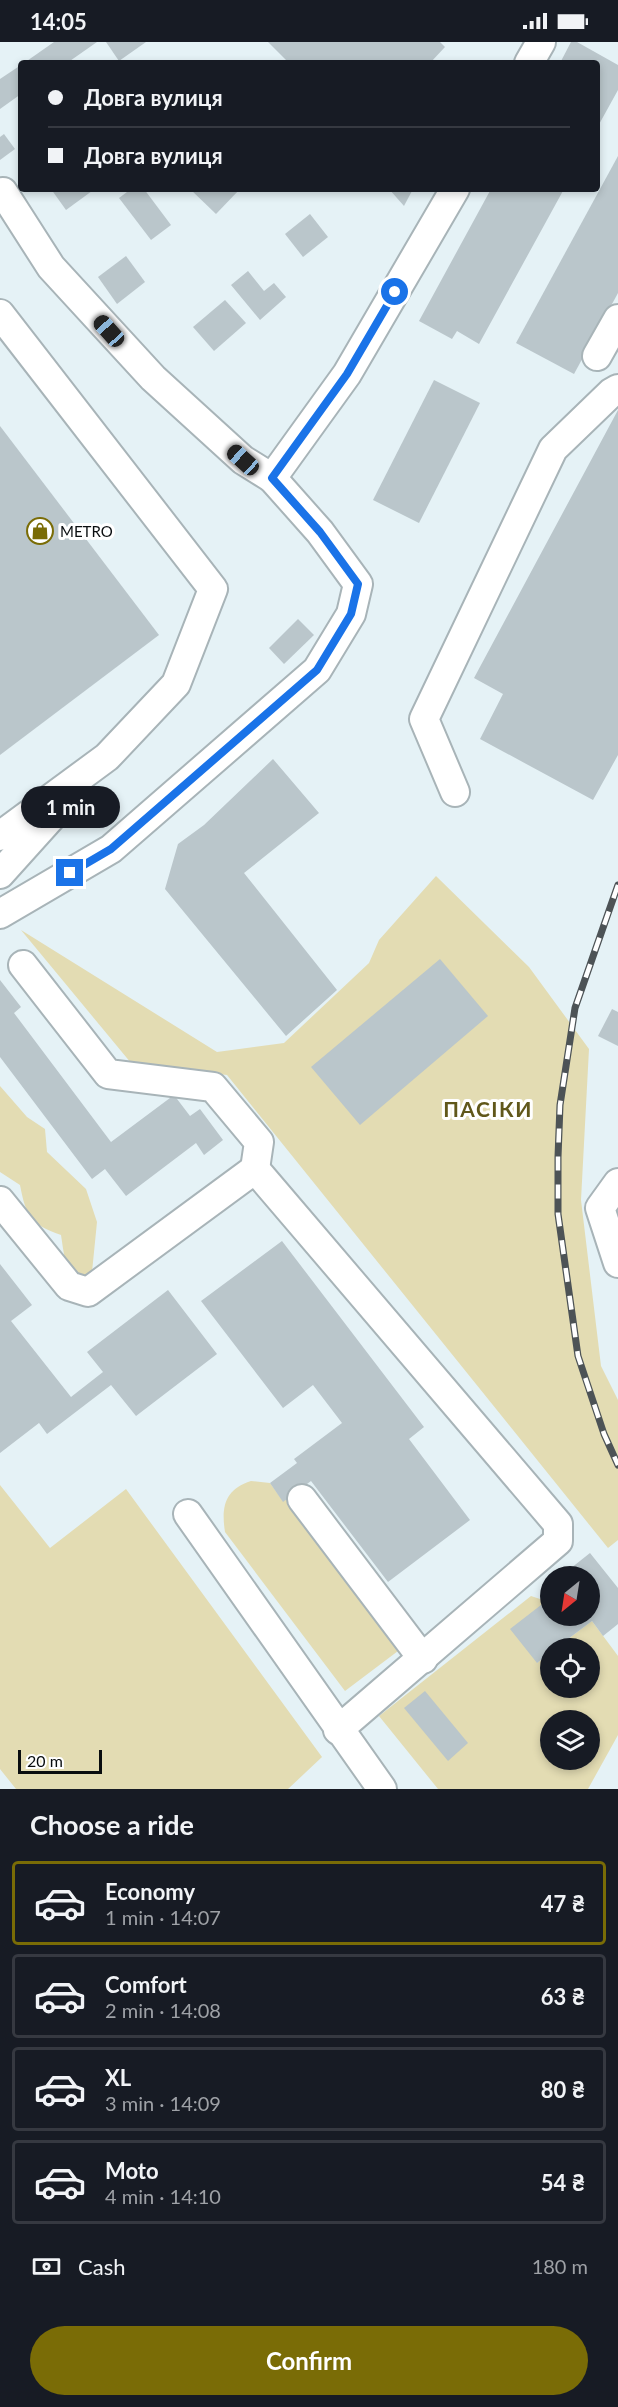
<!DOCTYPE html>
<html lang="en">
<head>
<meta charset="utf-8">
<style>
  :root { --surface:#171b24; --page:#242831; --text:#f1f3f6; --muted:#9ea1a6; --line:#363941; --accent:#7a6c06 }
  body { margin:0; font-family:Lato,sans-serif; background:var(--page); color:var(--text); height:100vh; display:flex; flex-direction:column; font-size:22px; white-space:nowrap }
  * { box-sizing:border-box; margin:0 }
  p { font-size:20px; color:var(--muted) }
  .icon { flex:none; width:33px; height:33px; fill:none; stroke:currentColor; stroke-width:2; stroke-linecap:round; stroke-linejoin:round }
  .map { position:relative; height:1747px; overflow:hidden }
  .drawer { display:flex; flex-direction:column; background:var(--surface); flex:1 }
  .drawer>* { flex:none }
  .top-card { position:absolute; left:18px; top:18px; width:582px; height:132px; border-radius:6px; box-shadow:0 3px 9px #0003; display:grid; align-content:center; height:132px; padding:0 30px; background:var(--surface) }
  .needle { width:39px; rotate:210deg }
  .controls { position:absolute; left:540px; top:1524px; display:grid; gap:12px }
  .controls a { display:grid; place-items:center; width:60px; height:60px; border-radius:50%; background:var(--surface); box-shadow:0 3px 9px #0003; font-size:30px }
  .scale { position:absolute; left:18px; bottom:15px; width:84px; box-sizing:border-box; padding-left:6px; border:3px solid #090d0f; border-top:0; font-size:16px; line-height:21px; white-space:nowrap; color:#090d0f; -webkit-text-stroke:4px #fff; paint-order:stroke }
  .end { position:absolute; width:27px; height:27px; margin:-14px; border:8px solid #1a73e8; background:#fff; box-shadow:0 0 0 3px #fff }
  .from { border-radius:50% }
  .bubble { position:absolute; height:42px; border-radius:21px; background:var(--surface); box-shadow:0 3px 9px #0003; font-size:20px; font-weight:700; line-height:42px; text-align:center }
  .car { position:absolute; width:18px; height:36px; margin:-18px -9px; border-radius:8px; box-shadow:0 0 4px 2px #0007; background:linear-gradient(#222 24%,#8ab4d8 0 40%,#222 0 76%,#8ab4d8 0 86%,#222 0) }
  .top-card b { display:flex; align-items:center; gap:21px; height:57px; font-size:22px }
  .top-card b+b { border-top:2px solid var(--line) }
  .top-card i { width:15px; height:15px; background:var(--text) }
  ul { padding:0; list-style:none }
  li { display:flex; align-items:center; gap:18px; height:84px; margin:0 12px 9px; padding:0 18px; border:3px solid var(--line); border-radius:6px }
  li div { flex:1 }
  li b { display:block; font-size:22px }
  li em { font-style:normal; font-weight:700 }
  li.current { border-color:var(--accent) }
  li>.icon { width:54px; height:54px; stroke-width:1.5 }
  h2 { padding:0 30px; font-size:27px; line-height:72px }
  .pay { display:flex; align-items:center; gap:15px; height:66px; padding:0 30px; font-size:22px }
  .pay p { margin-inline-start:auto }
  .primary-button { display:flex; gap:12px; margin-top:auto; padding:12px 30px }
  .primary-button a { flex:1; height:69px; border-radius:36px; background:var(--accent); color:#fff; font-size:24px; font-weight:700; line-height:69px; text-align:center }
  .status { display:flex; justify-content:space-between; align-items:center; height:42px; padding:0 30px; background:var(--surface); direction:ltr }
  .status svg { height:16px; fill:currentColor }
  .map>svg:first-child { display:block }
  .green { fill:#e3dcb3; fill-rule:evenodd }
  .building { fill:#bac6cb }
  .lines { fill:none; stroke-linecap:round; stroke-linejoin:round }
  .minor-casing { stroke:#a8b4b8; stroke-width:32 }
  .minor { stroke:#fff; stroke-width:28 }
  .rail-casing { stroke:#4d5356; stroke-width:7 }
  .rail { stroke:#fff; stroke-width:4.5; stroke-dasharray:14; stroke-linecap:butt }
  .route { stroke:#1a73e8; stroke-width:8 }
  .labels { text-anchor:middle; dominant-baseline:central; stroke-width:6; stroke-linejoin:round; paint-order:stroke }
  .poi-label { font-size:15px; fill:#090d0f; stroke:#fff; text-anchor:start }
  .district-label { font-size:21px; font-weight:bold; letter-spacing:1.5px; fill:#60571a; stroke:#fff }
</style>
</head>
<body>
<div class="status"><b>14:05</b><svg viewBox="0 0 49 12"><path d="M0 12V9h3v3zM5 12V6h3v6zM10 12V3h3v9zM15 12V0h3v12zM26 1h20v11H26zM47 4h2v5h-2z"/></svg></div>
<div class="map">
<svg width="618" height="1747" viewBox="0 0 618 1747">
  <rect width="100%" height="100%" fill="#e5f2f6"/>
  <g class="green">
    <path d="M436,834L529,925L589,1007L581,1158L601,1324L618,1358V1498L608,1506L227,1033L131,1021L21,888L217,1010L284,1001L369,921L379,898Z"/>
    <path d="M0,1044L27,1075L45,1087L47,1110L86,1147L97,1180L91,1240C64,1232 65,1218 61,1193C30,1182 26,1174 20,1143L0,1130Z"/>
    <path d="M251,1439L270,1441L283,1459L289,1455L402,1606L345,1649L225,1490C221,1465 225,1447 251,1439Z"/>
    <path d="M0,1443L50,1506L126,1447L322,1715L288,1747H16L0,1727Z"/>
    <path d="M531,1554L546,1559L537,1621L550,1611V1646H590V1606H556L592,1579L618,1614V1693L588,1747H438L379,1674ZM550,1678H590V1718H550Z"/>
  </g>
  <g class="building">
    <path d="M54,0H97L67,21H24Z"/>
    <path d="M106,0H146L119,19Z"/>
    <path d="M268,0H440L445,5L430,21H289Z"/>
    <path d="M571,0H577L618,23V48L597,86V21H560Z"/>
    <path d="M21,23V52L0,67V37Z"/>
    <path d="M4,92L15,107L0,118V95Z"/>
    <path d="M618,114V251L574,332L516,301Z"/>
    <path d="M51,147H90L92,149L66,168Z"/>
    <path d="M131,147H144L171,183L151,198L119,156Z"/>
    <path d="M190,147H240L216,172Z"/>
    <path d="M389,147H413L404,164Z"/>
    <path d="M491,147H564L479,302L457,289L452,297L419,279Z"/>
    <path d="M310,172L328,195L303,215L285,192Z"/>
    <path d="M126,214L145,240L117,262L98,235Z"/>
    <path d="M248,229L264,249L274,241L286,255L260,278L231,243Z"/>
    <path d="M225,258L246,281L214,309L193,285Z"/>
    <path d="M434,338L480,361L419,481L373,458Z"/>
    <path d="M618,368V713L593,758L480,697L503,652L474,636Z"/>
    <path d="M0,384L159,593L0,713Z"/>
    <path d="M298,577L314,593L284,622L269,606Z"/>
    <path d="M273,717L319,771L244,831L337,948L286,994L165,847L178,802L204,783Z"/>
    <path d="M440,917L488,974L360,1083L311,1025Z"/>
    <path d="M0,938L21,965L14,971L111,1100L174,1053L190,1074L200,1067L223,1098L204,1113L196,1101L126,1154L105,1127L92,1137L0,1015Z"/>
    <path d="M612,967L618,970V1004L598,994Z"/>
    <path d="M282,1199L424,1385L409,1397L470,1478L388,1540L311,1439L283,1460L270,1441L297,1421L294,1417L342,1381L313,1343L283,1366L201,1259Z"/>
    <path d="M0,1222L32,1263L11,1279L71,1355L103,1330L87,1310L168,1248L217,1312L136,1374L111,1343L47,1392L39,1381L0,1411Z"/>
    <path d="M590,1511L618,1546V1582L603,1594L592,1579L556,1606H550V1611L537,1621L510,1587L550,1556V1574H590V1534H561Z"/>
    <path d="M425,1649L468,1701L448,1719L404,1666Z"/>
  </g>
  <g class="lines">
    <defs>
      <g id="minor">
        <path d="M529,21L541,0"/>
        <path d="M3,150L51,225L153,336L243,418L272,436"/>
        <path d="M0,272L213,547L176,642L107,715L0,794"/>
        <path d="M597,314L618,277"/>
        <path d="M455,750L424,677L553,407L611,351L618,347"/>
        <path d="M0,832L63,762"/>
        <path d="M0,872L111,807L317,628L351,572L358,542L320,490L272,436L347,332L455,147"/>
        <path d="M23,923L108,1032L213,1045L259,1100L255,1127"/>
        <path d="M618,1141L600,1166L618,1221"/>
        <path d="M0,1159L69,1244L88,1250L255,1127L558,1482V1499L338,1688"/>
        <path d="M302,1457L423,1617"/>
        <path d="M188,1472L382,1747"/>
      </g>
    </defs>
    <use href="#minor" class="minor-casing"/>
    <use href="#minor" class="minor"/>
    <defs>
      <path id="rail" d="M618,843L575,966L560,1063L558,1115V1172L578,1314L604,1392L618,1423"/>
    </defs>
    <use href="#rail" class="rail-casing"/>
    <use href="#rail" class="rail"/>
  </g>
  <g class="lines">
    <path class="route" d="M70,831L111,807L317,628L351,572L358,542L320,490L272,436L347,332L395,250"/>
  </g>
  <defs>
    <symbol id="shop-ring" viewBox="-11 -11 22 22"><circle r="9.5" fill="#fff" stroke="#7a6c06" stroke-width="1.5"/><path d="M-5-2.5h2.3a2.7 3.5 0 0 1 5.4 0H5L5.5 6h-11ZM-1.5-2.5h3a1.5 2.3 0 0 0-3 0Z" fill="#7a6c06"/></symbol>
  </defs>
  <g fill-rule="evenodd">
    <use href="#shop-ring" x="25" y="474" width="30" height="30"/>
  </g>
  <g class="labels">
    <g class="poi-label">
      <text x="60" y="489">METRO</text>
    </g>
    <g class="district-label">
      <text x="488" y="1066">ПАСІКИ</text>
    </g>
  </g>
</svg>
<div class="controls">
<a><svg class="needle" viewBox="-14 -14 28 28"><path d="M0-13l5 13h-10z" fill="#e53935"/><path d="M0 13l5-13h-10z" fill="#9ea1a6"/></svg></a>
<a><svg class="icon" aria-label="locate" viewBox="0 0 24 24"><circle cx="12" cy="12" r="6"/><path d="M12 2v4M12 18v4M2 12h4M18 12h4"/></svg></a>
<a><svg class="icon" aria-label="layers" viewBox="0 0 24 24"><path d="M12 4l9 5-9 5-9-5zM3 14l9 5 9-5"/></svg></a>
</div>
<div class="scale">20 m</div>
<i class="end from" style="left:395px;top:250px"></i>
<i class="end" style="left:70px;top:831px"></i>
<div class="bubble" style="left:21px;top:744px;width:99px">1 min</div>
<i class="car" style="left:109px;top:289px;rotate:318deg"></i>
<i class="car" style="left:243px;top:418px;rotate:312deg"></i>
<div class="top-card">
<b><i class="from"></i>Довга вулиця</b>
<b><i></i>Довга вулиця</b>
</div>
</div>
<section class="drawer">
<h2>Choose a ride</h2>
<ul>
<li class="current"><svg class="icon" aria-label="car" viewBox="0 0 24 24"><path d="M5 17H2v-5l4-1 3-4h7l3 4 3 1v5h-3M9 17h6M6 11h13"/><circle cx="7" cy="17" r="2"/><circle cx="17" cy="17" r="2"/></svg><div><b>Economy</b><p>1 min · 14:07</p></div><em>47 ₴</em></li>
<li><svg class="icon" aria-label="car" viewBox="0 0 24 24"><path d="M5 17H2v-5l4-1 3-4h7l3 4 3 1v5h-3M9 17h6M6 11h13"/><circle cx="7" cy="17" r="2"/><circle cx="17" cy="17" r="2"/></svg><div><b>Comfort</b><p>2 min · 14:08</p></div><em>63 ₴</em></li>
<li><svg class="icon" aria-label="car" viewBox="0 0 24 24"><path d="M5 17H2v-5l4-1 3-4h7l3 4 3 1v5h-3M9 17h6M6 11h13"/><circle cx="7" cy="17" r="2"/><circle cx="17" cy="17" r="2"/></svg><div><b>XL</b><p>3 min · 14:09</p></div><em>80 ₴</em></li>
<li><svg class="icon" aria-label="car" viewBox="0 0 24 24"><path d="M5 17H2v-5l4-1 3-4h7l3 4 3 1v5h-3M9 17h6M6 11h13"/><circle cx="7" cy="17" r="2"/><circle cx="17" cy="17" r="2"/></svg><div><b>Moto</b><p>4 min · 14:10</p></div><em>54 ₴</em></li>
</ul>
<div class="pay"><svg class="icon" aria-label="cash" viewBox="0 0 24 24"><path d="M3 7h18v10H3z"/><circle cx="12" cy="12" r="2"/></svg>Cash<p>180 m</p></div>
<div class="primary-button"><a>Confirm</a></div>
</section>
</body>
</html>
